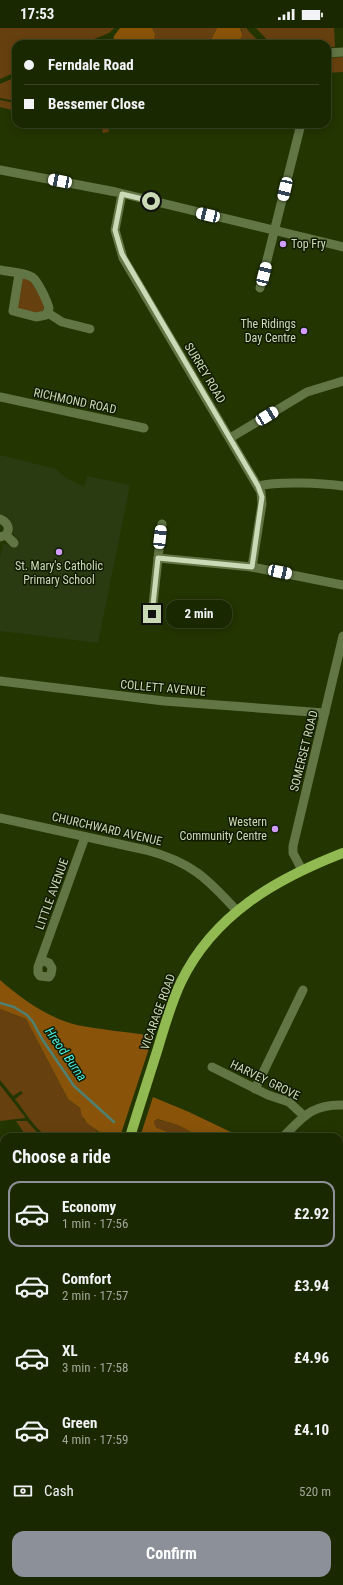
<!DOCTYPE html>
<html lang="en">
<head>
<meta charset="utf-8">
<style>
  :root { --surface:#1a2800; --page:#23300a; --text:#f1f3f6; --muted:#9fa699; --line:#384422; --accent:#8c9099 }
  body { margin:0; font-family:"Roboto Condensed",sans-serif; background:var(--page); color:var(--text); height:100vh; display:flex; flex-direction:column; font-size:15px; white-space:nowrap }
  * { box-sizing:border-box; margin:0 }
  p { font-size:13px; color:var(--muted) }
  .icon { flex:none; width:22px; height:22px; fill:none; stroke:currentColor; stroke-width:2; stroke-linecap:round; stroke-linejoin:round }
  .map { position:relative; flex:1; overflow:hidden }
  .sheet { position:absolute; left:0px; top:1105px; width:343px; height:452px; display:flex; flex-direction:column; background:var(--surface); border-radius:12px 12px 0 0; box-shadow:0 2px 10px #0003,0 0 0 1px var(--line) }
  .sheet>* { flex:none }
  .hud { position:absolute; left:12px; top:12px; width:319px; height:88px; border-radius:12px; box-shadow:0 2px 10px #0003,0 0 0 1px var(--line); display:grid; align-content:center; height:88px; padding:0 12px; background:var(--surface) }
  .end { position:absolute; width:18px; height:18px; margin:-9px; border:5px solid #cadab6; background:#111; box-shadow:0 0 0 2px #111 }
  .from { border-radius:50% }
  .bubble { position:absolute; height:28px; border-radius:12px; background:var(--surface); box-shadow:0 2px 10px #0003,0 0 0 1px var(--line); font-size:13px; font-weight:700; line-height:28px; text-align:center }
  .car { position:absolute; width:12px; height:24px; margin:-12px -6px; border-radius:5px; box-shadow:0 0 3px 1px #0007; background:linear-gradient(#fff 24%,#345 0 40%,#fff 0 76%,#345 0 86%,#fff 0) }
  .hud b { display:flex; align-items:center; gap:14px; height:38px; font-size:15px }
  .hud b+b { border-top:1px solid var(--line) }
  .hud i { width:10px; height:10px; background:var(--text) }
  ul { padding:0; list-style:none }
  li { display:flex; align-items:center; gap:12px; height:66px; margin:0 8px 6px; padding:0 4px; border:2px solid transparent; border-radius:12px }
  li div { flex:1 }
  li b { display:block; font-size:15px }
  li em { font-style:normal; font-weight:700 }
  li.active { border-color:var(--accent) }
  li>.icon { width:36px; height:36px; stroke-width:1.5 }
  h2 { padding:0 12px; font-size:18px; line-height:48px }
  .pay { display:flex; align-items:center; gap:10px; height:44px; padding:0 12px; font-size:15px }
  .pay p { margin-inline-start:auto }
  .cta { display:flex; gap:8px; margin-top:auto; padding:8px 12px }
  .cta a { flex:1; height:46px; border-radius:12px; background:var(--accent); color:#fff; font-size:16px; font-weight:700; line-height:46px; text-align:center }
  .status { display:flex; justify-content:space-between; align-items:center; height:28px; padding:0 20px; background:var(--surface); direction:ltr }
  .status svg { height:11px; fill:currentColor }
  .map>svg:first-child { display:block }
  .built { fill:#2b3b11 }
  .green { fill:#67400f }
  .forest { fill:#89540a }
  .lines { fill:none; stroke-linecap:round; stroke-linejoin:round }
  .stream { stroke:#4f8071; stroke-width:2.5 }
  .minor { stroke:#617545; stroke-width:9 }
  .major { stroke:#92ba52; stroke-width:10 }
  .route { stroke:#cadab6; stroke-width:5 }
  .poi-dot { fill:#d09dff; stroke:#101a00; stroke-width:1.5 }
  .labels { text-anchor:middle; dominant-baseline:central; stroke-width:3; stroke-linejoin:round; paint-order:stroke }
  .poi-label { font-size:12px; fill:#cadab6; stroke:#101a00; text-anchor:end }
  .street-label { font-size:12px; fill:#cadab6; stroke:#101a00 }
  .water-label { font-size:13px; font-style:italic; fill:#47efe1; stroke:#101a00 }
</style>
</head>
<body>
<div class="status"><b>17:53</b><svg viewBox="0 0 49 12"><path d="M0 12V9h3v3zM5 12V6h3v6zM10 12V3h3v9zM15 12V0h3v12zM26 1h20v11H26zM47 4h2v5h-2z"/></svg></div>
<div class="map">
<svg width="343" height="1557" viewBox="0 0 343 1557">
  <rect width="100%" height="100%" fill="#233500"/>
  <path class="built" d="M0,427L56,441L65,449L84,459L87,448L130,457L98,615L0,603V530L3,516L10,517L16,513L9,493L5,488L0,486Z"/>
  <g class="green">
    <path d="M0,0H114L109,5L82,16H16V44L0,51Z"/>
    <path d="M152,0H217L209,16H154L155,6Z"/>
    <path d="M240,0H246L261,16H229L235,15L242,3Z"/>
    <path d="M256,0H334L335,19H327V16H271Z"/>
    <path d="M343,29V44L327,45V30Z"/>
    <path d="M16,49V73L0,70V56Z"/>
    <path d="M0,72L16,75V83L0,79Z"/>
    <path d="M82,96H108L109,104L103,105L102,101L100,100Z"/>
    <path d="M21,249C24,250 27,250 30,253C35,259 44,273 44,281L40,285L15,282Z"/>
    <path d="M0,981L26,991L68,1071L80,1080L84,1092L95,1101L100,1107C91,1108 55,1111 48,1108C37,1104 23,1081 15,1071L23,1065L21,1063L13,1068L0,1052Z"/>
    <path d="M0,1057L25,1089V1090L0,1093Z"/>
    <path d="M156,1091L178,1097L200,1109C185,1109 165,1109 154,1097V1093Z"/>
    <path d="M16,1093H27L41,1109H27Z"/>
    <path d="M343,1229V1266L339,1264V1230Z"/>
    <path d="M339,1286L343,1288V1312L339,1309Z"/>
    <path d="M339,1314L343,1317V1385L339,1383Z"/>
    <rect x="0" y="1319" width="4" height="44"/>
  </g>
  <g class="forest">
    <path d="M120,0H152L155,6L154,16H116L113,14L114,8Z"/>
    <path d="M217,0H240C249,20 220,16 209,16Z"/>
    <path d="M0,952C22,971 48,990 77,997C102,1002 128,1004 153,1008L120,1109H93L100,1107L99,1104L87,1095L82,1088L80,1080L68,1071L26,991L0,981Z"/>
    <path d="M153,1069L189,1084L241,1109H200L178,1097L157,1091L154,1093V1096L157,1100L180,1109H140Z"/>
    <path d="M339,1188L343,1191V1229L339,1230Z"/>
  </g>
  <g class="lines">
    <g class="stream">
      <path d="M0,975L14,979L27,987L33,994L42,1011L74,1058L114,1094"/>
      <path d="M339,1199L343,1202"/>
    </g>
    <g class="minor">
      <path d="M327,25L343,24"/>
      <path d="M0,142L116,164L343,219"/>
      <path d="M122,166L115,202L123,230L261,464L262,476L252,539"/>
      <path d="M0,242C9,244 23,244 32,249C38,253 47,273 49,280L46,287L36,289L13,283L19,246"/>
      <path d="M260,260L301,96"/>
      <path d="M48,285L62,294L90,301"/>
      <path d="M0,369L144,400"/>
      <path d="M230,410L307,364L343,353"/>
      <path d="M258,458C278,453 322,455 343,458"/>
      <path d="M0,491C7,494 11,500 6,507L0,509"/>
      <path d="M6,507L14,515"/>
      <path d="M158,530L162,496"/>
      <path d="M152,586L158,530L252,539L343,557"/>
      <path d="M0,653L164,673L325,685"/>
      <path d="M0,790L146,822C191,834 207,850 237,883"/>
      <path d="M302,842L293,825V818L343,608"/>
      <path d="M41,932L49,935L52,940L51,946L49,949L40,948L38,945V939L85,809"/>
      <path d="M212,1039L268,1067L289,1074L304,1088"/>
      <path d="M255,1061L303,962"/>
      <path d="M283,1109C303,1089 312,1076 343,1077"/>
      <path d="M0,1175H4"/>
      <path d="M0,1400L4,1401"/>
      <path d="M343,1424L340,1465L343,1477"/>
      <path d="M216,1557V1553"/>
    </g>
    <g class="major">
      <path d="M130,1109C139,1079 149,1049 158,1020C165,997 171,975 181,954C214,886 276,851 343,825"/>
      <path d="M339,1274L343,1276"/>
      <path d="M90,1557L91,1553"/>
    </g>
  </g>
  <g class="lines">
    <path class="route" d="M151,173L122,166L115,202L122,226L258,458L262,469L252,539L158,530L152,586"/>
  </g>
  <g class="poi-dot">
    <circle cx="283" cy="216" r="4"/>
    <circle cx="304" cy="303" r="4"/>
    <circle cx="59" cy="524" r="4"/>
    <circle cx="275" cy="801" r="4"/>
  </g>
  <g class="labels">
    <g class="poi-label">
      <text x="291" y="216" text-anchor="start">Top Fry</text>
      <text x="296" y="296">The Ridings<tspan x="296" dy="14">Day Centre</tspan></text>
      <text x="59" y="538" text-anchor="middle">St. Mary's Catholic<tspan x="59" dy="14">Primary School</tspan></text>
      <text x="267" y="794">Western<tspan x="267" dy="14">Community Centre</tspan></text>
    </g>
    <g class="street-label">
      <text transform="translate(205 345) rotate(59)">SURREY ROAD</text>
      <text transform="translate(75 373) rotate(12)">RICHMOND ROAD</text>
      <text transform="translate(163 660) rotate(5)">COLLETT AVENUE</text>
      <text transform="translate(304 723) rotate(-76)">SOMERSET ROAD</text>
      <text transform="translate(107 801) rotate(13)">CHURCHWARD AVENUE</text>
      <text transform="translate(52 866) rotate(-70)">LITTLE AVENUE</text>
      <text transform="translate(158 984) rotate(-70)">VICARAGE ROAD</text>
      <text transform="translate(265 1052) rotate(26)">HARVEY GROVE</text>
    </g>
    <g class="water-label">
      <text transform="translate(66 1026) rotate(55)">Hreod Burna</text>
    </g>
  </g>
</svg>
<i class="end from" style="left:151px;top:173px"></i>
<i class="end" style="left:152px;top:586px"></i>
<div class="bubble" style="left:166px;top:572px;width:66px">2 min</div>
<i class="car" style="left:60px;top:153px;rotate:281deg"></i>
<i class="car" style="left:285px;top:161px;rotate:193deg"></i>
<i class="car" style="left:208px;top:187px;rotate:283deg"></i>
<i class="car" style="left:264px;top:246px;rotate:14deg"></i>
<i class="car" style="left:267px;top:388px;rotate:59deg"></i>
<i class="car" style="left:160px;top:509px;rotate:6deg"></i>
<i class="car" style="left:280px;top:544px;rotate:102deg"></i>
<div class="hud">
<b><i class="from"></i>Ferndale Road</b>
<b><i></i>Bessemer Close</b>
</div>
<section class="sheet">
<h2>Choose a ride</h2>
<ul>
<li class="active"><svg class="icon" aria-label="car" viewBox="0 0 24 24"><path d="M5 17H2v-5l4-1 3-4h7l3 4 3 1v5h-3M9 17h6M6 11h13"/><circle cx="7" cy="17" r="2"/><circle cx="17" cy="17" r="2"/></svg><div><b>Economy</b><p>1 min · 17:56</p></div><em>£2.92</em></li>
<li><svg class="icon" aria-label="car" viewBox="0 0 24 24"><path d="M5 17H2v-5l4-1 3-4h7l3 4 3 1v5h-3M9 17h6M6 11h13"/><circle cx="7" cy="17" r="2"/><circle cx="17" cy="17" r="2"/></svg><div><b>Comfort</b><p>2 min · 17:57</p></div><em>£3.94</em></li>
<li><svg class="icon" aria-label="car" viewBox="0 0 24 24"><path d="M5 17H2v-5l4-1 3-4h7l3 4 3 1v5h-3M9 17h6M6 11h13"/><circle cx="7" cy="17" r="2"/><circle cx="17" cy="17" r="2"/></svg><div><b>XL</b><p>3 min · 17:58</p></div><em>£4.96</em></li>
<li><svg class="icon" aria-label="car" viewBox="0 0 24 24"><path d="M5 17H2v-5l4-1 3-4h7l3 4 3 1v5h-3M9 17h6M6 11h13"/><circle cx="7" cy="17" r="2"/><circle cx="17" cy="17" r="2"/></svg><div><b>Green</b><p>4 min · 17:59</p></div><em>£4.10</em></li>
</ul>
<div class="pay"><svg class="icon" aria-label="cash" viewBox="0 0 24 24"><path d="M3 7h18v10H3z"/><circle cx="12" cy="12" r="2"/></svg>Cash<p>520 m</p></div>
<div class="cta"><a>Confirm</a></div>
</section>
</div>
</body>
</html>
